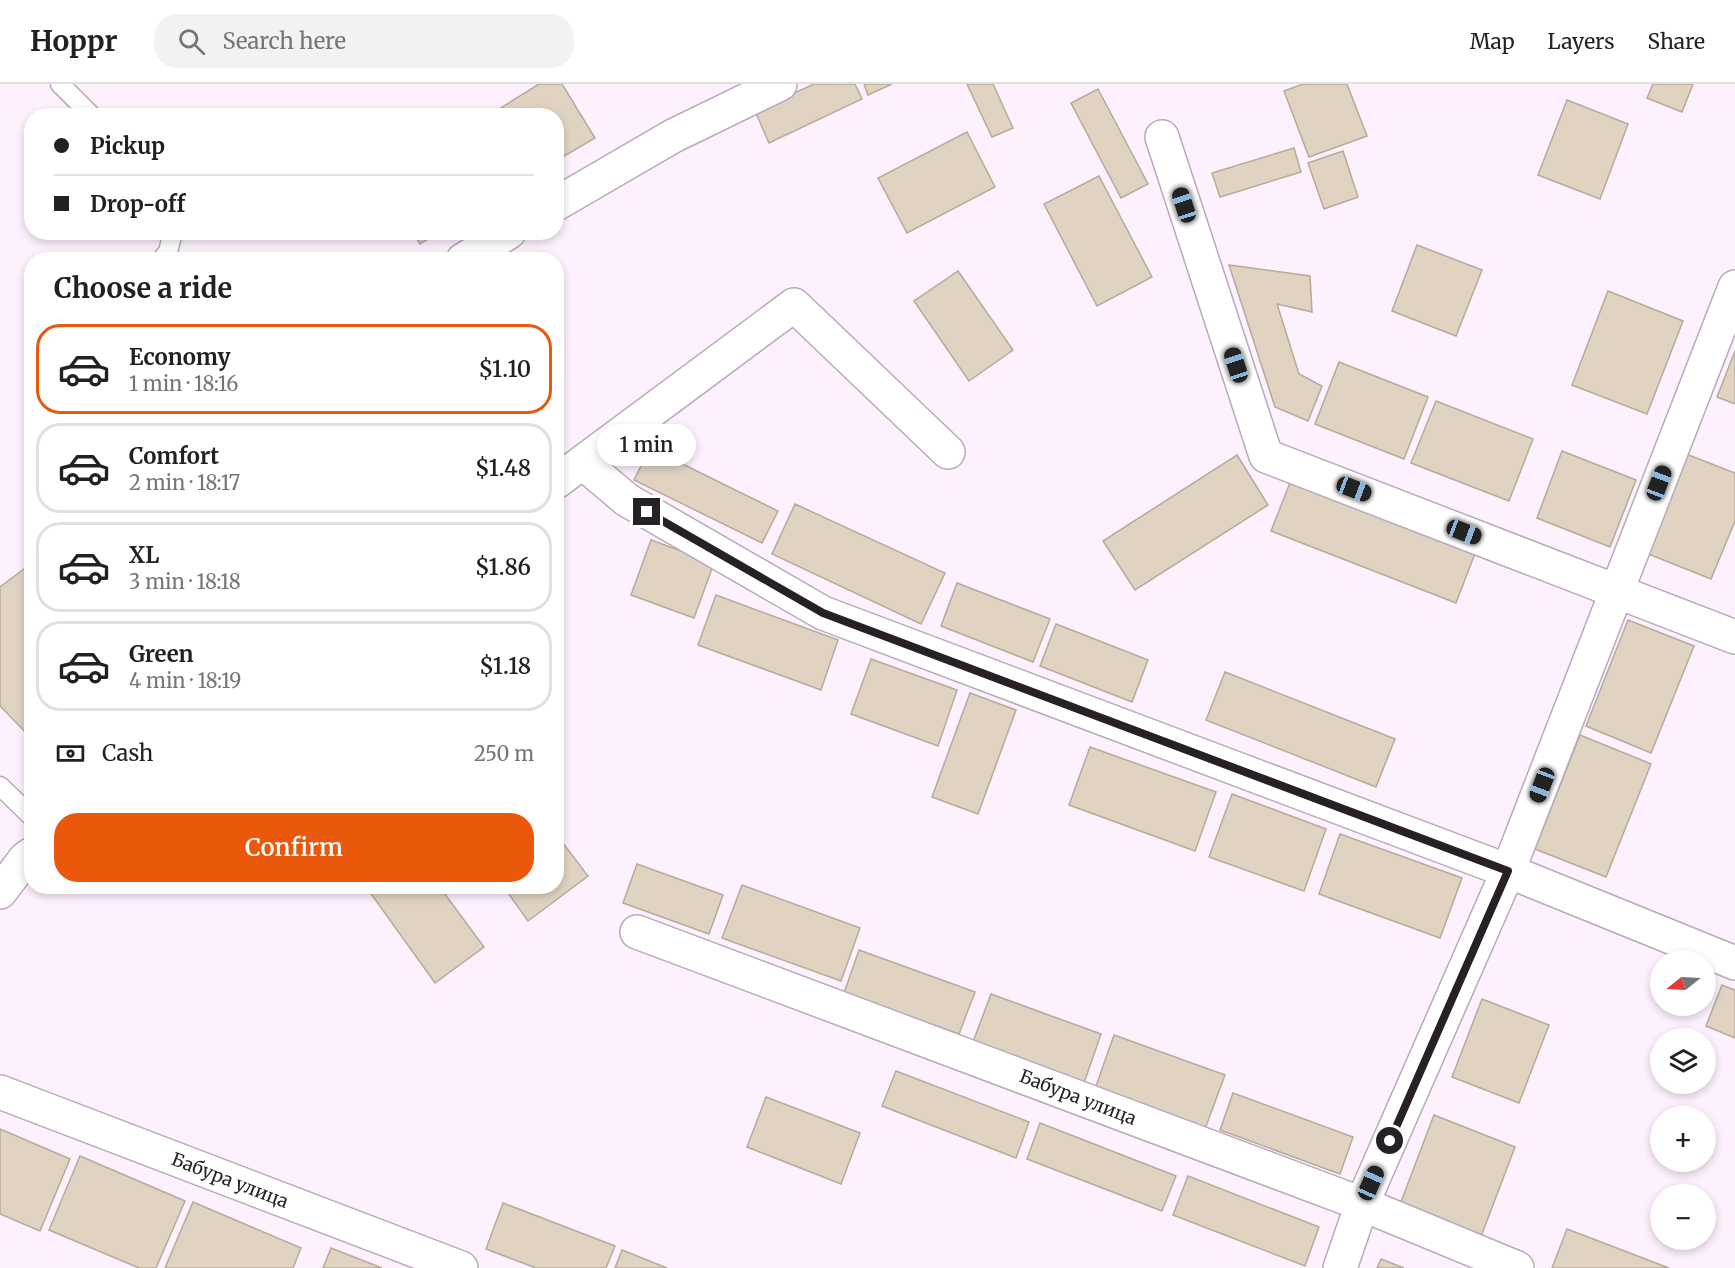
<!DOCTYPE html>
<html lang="en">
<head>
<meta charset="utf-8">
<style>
  :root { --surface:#fff; --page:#f2f2f2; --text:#202124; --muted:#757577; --line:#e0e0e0; --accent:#ea580c }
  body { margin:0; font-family:Merriweather,serif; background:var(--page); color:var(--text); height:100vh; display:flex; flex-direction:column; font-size:22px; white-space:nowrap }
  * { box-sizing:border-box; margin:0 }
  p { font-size:20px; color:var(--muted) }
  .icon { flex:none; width:33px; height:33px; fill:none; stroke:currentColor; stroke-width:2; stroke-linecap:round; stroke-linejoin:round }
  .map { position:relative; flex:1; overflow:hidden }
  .details { position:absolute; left:24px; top:168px; width:540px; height:642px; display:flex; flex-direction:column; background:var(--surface); border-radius:24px; box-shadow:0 3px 9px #0003 }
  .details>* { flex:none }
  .banner { position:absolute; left:24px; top:24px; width:540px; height:132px; border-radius:24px; box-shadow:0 3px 9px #0003; display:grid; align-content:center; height:132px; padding:0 30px; background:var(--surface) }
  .needle { width:39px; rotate:252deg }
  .fabs { position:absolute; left:1650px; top:866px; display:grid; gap:12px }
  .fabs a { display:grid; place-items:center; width:66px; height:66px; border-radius:50%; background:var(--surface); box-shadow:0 3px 9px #0003; font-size:30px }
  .end { position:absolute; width:27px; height:27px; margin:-14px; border:8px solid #272127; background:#fff; box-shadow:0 0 0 3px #fff }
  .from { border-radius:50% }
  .bubble { position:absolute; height:42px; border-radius:21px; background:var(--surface); box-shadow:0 3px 9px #0003; font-size:20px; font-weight:600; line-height:42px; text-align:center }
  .car { position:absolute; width:18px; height:36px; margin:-18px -9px; border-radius:8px; box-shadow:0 0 4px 2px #0007; background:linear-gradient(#222 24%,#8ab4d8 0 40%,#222 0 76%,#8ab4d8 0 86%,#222 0) }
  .banner b { display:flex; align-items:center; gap:21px; height:57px; font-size:22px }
  .banner b+b { border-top:2px solid var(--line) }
  .banner i { width:15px; height:15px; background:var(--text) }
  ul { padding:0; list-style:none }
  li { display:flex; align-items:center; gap:18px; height:90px; margin:0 12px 9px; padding:0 18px; border:3px solid var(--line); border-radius:24px }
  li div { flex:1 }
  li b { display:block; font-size:22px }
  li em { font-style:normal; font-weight:600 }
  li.selected { border-color:var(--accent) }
  li>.icon { width:54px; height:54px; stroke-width:1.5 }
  h2 { padding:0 30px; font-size:27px; line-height:72px }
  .pay { display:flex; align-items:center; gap:15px; height:66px; padding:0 30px; font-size:22px }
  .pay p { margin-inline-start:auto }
  .action { display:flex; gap:12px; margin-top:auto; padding:12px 30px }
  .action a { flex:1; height:69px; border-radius:24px; background:var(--accent); color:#fff; font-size:24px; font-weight:600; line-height:69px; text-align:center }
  header { display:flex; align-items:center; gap:36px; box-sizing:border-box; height:84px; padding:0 30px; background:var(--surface); border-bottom:2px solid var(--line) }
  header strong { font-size:28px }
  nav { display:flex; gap:33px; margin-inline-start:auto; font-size:21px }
  .search { width:420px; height:54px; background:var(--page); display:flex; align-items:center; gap:15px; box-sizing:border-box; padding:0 21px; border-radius:24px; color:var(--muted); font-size:22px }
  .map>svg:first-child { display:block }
  .building { fill:#e1d3c2; stroke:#b7aa99; stroke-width:1.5 }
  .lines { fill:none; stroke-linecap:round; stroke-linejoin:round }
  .lane-casing { stroke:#b9aaba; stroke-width:21 }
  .street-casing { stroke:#b9aaba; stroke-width:36 }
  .lane { stroke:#fff; stroke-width:18 }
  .street { stroke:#fff; stroke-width:33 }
  .route { stroke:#272127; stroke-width:8 }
  .labels { text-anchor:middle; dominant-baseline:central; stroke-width:4.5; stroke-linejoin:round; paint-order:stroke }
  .street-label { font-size:18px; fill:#272127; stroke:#fff }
</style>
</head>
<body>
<header>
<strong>Hoppr</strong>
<div class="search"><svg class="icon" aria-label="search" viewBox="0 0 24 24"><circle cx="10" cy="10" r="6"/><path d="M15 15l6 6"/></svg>Search here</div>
<nav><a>Map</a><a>Layers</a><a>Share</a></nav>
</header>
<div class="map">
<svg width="1735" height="1184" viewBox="0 0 1735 1184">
  <rect width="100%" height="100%" fill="#fdf1fe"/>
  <g class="building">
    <path d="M539,0H562L595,54L556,77V32H488Z"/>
    <path d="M814,0H855L862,15L769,59L755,27Z"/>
    <path d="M864,0H892L868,11Z"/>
    <path d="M967,0H993L1013,44L992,53Z"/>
    <path d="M1303,0H1347L1367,52L1309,73L1284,7Z"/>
    <path d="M1653,0H1693L1682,28L1647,14Z"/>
    <path d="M1098,5L1148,100L1121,114L1071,19Z"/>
    <path d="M1567,16L1628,40L1600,115L1538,91Z"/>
    <path d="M967,48L995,103L907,149L878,94Z"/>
    <path d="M1294,64L1301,88L1220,113L1212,89Z"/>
    <path d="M1343,67L1358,113L1324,125L1308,79Z"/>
    <path d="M1099,92L1152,193L1097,222L1044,120Z"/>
    <path d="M413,148H440L420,160Z"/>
    <path d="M1417,161L1482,186L1456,252L1392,227Z"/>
    <path d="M1229,181L1310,192L1312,228L1277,220L1299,290L1322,302L1308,337L1275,323Z"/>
    <path d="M958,187L1013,266L969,297L914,217Z"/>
    <path d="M1608,207L1683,237L1647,330L1572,301Z"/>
    <path d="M1735,267V320L1717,313Z"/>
    <path d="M1339,278L1428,313L1404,375L1315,340Z"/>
    <path d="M1436,317L1533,355L1509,417L1411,379Z"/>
    <path d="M650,364L778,427L762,459L634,396Z"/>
    <path d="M1562,367L1636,396L1610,463L1537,434Z"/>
    <path d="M1686,370L1735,389V437L1711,495L1646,469Z"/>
    <path d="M1237,371L1268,421L1135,506L1103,457Z"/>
    <path d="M1295,386L1479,459L1456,519L1271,447Z"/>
    <path d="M795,420L945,489L921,540L772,470Z"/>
    <path d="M651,456L714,479L694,534L631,511Z"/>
    <path d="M32,479V655L0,622V503Z"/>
    <path d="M957,499L1050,535L1033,578L941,542Z"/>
    <path d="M716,511L838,556L821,606L698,561Z"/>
    <path d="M1628,536L1694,562L1651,669L1586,642Z"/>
    <path d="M1056,540L1148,576L1132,618L1040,582Z"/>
    <path d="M871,575L957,606L938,662L851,630Z"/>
    <path d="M1225,588L1395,655L1376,703L1206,636Z"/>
    <path d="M970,609L1016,626L978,730L932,713Z"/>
    <path d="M1580,651L1651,680L1606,793L1535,765Z"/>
    <path d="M1090,663L1216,708L1195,767L1069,721Z"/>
    <path d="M1232,710L1326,745L1304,807L1209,773Z"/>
    <path d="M556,750L588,792L528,837L503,802H556Z"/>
    <path d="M1340,750L1462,794L1440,854L1319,810Z"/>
    <path d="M637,780L723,811L709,850L623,819Z"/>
    <path d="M742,801L860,844L841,897L722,854Z"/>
    <path d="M375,802H439L484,863L435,899L369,807Z"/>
    <path d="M859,866L975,908L959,950L844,909Z"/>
    <path d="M1722,901L1735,906V954L1706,942Z"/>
    <path d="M991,910L1101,950L1084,999L973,958Z"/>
    <path d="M1482,915L1549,941L1519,1019L1452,993Z"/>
    <path d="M1114,951L1225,991L1205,1045L1095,1005Z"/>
    <path d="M896,987L1029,1038L1016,1074L882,1022Z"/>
    <path d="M1233,1009L1353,1053L1340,1090L1220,1046Z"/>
    <path d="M766,1013L860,1049L841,1100L747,1063Z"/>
    <path d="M1434,1031L1515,1063L1480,1155L1399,1123Z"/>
    <path d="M1040,1039L1176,1092L1162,1127L1027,1075Z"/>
    <path d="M0,1045L70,1075L40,1147L0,1130Z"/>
    <path d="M80,1072L185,1117L156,1184H139L49,1146Z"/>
    <path d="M1188,1092L1319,1143L1305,1182L1173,1131Z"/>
    <path d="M193,1118L301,1164L293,1184H165Z"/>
    <path d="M503,1119L615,1162L606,1184H536L486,1165Z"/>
    <path d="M1567,1145L1669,1184H1552Z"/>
    <path d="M331,1164L382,1184H323Z"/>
    <path d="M622,1166L667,1184H615Z"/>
    <path d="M1381,1175L1404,1184H1377Z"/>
  </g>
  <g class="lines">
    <defs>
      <g id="lane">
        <path d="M60,0L92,32"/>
        <path d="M161,176L168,168L173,148"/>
        <path d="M0,702L32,733"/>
      </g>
      <g id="street">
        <path d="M1162,53L1266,372L1735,553"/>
        <path d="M556,120L673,52L780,0"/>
        <path d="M463,176L509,148"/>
        <path d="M583,379L627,416L823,529L1508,787L1735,879"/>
        <path d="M556,398L794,221L948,368"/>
        <path d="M0,808L25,775L32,770"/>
        <path d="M637,848L1362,1120L1517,1184"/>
        <path d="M0,1008L461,1184"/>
        <path d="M1340,1184L1362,1120L1508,787L1735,203"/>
      </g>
    </defs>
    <use href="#lane" class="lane-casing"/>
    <use href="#street" class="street-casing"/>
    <use href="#lane" class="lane"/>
    <use href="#street" class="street"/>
  </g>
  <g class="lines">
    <path class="route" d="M647,428L823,529L1508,787L1390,1057"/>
  </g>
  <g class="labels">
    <g class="street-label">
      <text transform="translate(1078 1013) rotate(21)">Бабура улица</text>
      <text transform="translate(230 1096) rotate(21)">Бабура улица</text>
    </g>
  </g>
</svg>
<div class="fabs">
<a><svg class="needle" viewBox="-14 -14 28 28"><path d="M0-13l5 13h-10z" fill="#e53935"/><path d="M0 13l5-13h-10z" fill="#757577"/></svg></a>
<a><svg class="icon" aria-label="layers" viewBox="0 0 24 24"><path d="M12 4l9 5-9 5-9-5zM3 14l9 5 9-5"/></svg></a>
<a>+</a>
<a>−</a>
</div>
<i class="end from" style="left:1390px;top:1057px"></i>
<i class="end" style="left:647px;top:428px"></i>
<div class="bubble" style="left:597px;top:340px;width:99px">1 min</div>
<i class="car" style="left:1184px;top:121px;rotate:342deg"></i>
<i class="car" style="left:1236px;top:281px;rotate:342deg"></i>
<i class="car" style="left:1659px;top:399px;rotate:21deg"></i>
<i class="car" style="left:1354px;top:405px;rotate:111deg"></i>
<i class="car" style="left:1464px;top:448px;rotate:111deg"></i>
<i class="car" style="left:1542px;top:701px;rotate:201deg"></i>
<i class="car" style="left:1371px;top:1099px;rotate:24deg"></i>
<div class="banner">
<b><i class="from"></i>Pickup</b>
<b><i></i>Drop-off</b>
</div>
<section class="details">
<h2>Choose a ride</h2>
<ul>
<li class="selected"><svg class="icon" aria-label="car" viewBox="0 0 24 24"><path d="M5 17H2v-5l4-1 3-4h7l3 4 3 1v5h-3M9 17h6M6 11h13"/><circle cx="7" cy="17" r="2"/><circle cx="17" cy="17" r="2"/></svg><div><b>Economy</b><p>1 min · 18:16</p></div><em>$1.10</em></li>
<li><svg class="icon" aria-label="car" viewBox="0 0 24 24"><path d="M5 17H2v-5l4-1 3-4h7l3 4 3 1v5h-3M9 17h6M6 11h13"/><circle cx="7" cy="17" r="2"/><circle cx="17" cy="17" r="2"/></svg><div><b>Comfort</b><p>2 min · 18:17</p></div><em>$1.48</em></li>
<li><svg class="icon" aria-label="car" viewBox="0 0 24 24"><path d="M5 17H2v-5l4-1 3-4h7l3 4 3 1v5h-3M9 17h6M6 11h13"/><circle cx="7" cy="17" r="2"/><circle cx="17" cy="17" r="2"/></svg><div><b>XL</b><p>3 min · 18:18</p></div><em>$1.86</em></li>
<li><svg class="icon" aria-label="car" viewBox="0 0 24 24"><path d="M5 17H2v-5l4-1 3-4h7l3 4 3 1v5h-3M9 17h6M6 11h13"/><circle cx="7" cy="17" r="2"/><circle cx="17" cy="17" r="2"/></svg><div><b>Green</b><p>4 min · 18:19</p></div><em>$1.18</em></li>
</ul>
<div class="pay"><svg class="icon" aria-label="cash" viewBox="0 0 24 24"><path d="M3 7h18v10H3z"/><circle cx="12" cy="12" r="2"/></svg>Cash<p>250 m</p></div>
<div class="action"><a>Confirm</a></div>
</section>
</div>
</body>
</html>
